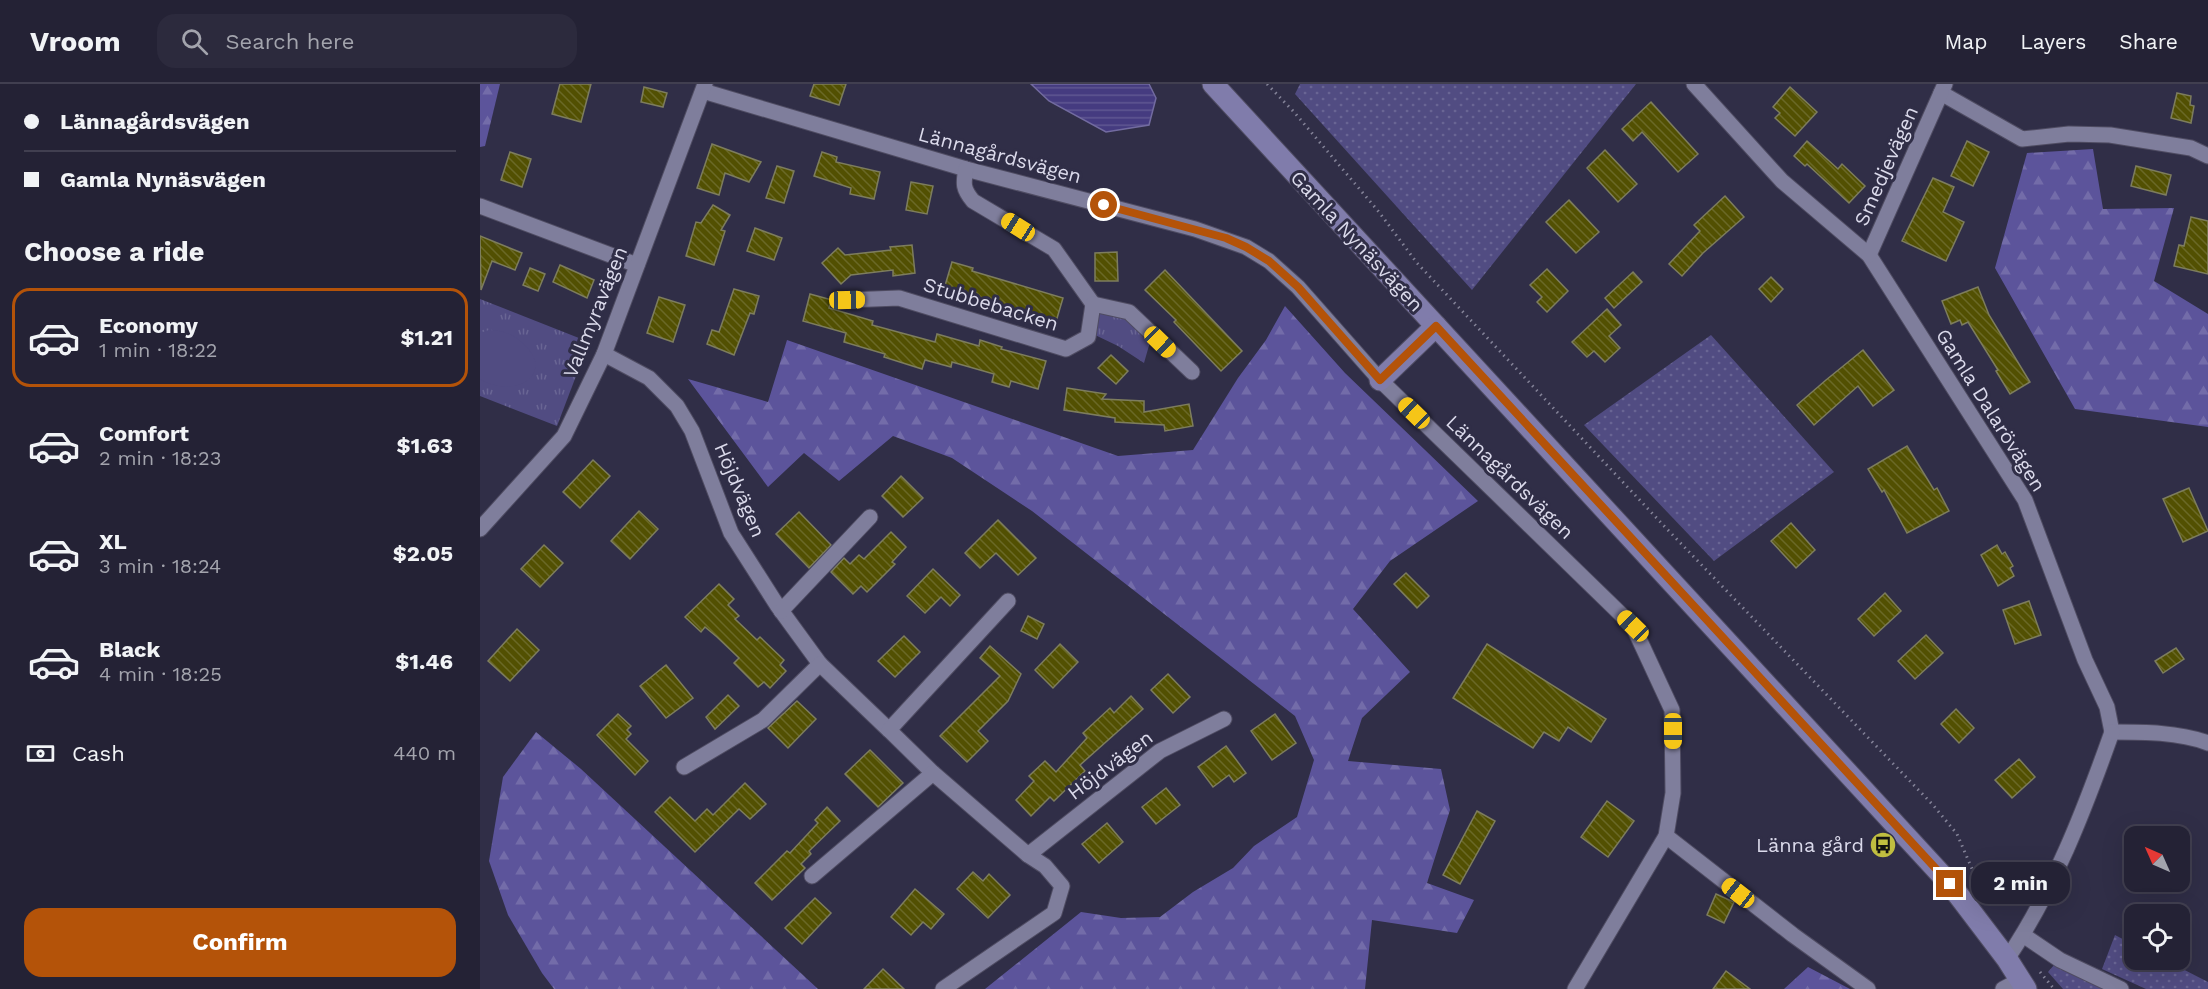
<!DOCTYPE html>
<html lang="en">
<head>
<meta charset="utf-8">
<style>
  :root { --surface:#242235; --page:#2c2a3d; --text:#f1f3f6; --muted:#a3a4ad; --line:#413f50; --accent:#b45309 }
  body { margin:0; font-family:"Work Sans",sans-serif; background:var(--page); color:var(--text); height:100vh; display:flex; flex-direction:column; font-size:22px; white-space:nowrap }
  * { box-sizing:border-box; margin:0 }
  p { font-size:20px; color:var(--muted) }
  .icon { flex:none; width:33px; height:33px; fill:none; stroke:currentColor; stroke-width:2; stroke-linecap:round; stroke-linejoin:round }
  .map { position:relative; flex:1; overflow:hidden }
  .side { display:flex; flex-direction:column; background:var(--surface); width:480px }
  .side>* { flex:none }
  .hud { display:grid; align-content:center; height:132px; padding:0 24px; background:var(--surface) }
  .needle { width:39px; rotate:315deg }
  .fabs { position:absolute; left:1644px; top:742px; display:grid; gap:12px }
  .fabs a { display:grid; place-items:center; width:66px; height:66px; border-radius:12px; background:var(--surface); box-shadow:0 6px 24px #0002,0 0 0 2px var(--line); font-size:30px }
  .end { position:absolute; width:27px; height:27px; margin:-14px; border:8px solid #b45309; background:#fff; box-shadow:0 0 0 3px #fff }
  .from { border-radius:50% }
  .bubble { position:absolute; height:42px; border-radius:18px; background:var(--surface); box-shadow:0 6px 24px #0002,0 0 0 2px var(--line); font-size:20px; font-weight:700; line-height:42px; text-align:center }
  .car { position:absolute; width:18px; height:36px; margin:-18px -9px; border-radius:8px; box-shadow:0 0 4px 2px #0007; background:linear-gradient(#f5c518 24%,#345 0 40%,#f5c518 0 76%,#345 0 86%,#f5c518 0) }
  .hud b { display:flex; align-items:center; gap:21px; height:57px; font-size:22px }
  .hud b+b { border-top:2px solid var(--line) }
  .hud i { width:15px; height:15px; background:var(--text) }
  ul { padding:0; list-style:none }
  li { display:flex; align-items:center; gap:18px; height:99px; margin:0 12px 9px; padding:0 12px; border:3px solid transparent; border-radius:18px }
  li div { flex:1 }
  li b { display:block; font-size:22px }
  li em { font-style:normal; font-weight:700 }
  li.selected { border-color:var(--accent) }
  li>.icon { width:54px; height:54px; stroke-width:1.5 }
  h2 { padding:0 24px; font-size:27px; line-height:72px }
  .pay { display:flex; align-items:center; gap:15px; height:66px; padding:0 24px; font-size:22px }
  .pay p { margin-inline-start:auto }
  .primary-button { display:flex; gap:12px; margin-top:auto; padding:12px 24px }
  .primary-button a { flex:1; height:69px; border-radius:18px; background:var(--accent); color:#fff; font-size:24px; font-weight:700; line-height:69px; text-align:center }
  header { display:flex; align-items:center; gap:36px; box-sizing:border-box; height:84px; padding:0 30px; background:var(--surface); border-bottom:2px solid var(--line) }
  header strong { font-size:28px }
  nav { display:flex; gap:33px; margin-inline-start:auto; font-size:21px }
  .search { width:420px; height:54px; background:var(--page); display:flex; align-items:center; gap:15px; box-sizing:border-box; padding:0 21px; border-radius:18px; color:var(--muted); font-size:22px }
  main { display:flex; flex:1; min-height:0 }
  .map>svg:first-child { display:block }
  .grass { fill:url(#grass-dots) }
  .forest { fill:url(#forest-firs) }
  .park { fill:url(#park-tufts) }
  .pitch { fill:#514c82 }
  .water { fill:url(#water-rules); stroke:#726ba0; stroke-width:1.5 }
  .building { fill:url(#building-back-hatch); stroke:#7d7d5e; stroke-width:1.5 }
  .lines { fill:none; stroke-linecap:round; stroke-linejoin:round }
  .street-casing { stroke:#4f4c62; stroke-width:17 }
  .secondary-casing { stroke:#4f4c62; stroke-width:23 }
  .path { stroke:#848398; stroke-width:3; stroke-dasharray:1.5 4.5; stroke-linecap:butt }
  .street { stroke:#7f7e9c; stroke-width:15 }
  .secondary { stroke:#807cab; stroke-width:21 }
  .route { stroke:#b45309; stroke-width:8 }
  .labels { text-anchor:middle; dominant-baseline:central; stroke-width:6; stroke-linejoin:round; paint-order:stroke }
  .street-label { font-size:20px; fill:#dbdaeb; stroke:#302e47 }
  .poi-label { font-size:20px; fill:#dbdaeb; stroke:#302e47; text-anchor:end }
</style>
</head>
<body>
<header>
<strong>Vroom</strong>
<div class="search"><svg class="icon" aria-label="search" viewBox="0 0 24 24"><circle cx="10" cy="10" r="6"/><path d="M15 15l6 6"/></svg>Search here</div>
<nav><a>Map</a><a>Layers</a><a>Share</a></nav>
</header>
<main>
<section class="side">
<div class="hud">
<b><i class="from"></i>Lännagårdsvägen</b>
<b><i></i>Gamla Nynäsvägen</b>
</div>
<h2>Choose a ride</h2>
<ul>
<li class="selected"><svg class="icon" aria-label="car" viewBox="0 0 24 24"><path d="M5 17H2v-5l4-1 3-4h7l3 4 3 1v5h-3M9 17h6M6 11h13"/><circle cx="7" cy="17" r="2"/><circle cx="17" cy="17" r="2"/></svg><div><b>Economy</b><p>1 min · 18:22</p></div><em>$1.21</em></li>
<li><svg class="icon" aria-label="car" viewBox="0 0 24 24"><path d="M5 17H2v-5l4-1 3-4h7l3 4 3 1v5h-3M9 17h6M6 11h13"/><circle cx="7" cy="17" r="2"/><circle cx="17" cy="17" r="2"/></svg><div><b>Comfort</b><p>2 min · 18:23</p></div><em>$1.63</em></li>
<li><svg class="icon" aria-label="car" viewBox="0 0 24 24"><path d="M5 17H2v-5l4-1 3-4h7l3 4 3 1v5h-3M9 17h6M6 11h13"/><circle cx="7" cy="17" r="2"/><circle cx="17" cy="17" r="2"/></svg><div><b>XL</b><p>3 min · 18:24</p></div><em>$2.05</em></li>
<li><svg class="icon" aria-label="car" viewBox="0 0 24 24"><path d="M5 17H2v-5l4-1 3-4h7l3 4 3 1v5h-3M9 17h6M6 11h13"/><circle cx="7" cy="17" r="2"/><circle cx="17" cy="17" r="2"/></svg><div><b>Black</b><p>4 min · 18:25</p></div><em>$1.46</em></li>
</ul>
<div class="pay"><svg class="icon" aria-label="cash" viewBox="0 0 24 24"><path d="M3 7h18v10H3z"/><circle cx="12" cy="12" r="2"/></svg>Cash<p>440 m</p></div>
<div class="primary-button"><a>Confirm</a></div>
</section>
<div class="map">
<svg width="1728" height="905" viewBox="0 0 1728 905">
  <defs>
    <pattern id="grass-dots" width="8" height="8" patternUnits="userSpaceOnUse" patternTransform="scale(1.5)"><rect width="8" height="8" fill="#514c82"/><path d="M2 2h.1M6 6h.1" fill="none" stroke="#696594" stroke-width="1.8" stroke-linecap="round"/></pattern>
    <pattern id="forest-firs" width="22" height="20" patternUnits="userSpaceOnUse" patternTransform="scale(1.5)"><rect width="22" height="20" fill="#5c549b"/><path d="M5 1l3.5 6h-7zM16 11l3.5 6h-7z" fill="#736ca9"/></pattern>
    <pattern id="park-tufts" width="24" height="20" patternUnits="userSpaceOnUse" patternTransform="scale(1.5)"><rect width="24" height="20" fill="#514c82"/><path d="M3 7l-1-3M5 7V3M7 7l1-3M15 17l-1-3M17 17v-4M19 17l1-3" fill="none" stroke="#696594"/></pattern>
    <pattern id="water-rules" width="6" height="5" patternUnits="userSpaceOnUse" patternTransform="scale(1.5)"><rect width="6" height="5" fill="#453b80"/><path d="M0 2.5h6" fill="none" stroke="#5f5792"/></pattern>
    <pattern id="building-back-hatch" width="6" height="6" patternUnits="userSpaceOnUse" patternTransform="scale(1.5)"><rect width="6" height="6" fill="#525002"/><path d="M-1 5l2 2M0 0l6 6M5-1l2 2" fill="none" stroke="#6a6927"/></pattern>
  </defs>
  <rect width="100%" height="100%" fill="#302e47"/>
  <g class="grass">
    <path d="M820,0H1156L992,206L815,10Z"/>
    <path d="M1231,251L1354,388L1234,477L1104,341Z"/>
    <path d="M1635,851L1654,861V876H1685L1728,898V905H1666L1622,885Z"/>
    <path d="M1574,881L1625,905H1583L1568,888Z"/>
  </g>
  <g class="forest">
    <path d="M0,0H20L5,62L0,63Z"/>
    <path d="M1613,65L1623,125L1694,124L1674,197L1728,230V343L1595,325L1515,184L1547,69Z"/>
    <path d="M805,222L865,289L998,417L910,477L873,525L930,588L882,634L868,677L961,685L970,726L947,799L994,816L977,849L892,836L885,905H505L601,828L641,834L680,833L713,808L753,784L774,762L817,733L834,676L815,632L552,427L472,374L413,352L359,397L324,369L288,403L208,295L288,318L307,256L638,372L713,366L758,294L786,256Z"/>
    <path d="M56,648L101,685L338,905H74L62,889L28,831L9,777L23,693Z"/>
    <path d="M1328,883L1370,905H1304Z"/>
  </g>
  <g class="park">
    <path d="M0,215L109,258L77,342L0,312Z"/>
    <path d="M617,227L646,233L670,258L664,279L638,262L613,250Z"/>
  </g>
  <path class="pitch" d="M9,246C20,246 30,249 39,256C80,288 36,317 0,295V249Z"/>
  <path class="water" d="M551,0H669L676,14L669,41L626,48L569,17Z"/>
  <g class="building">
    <path d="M80,0H111L101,38L72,30Z"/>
    <path d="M334,0H366L359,21L330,12Z"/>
    <path d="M164,3L187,9L183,23L161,18Z"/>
    <path d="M1310,3L1337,28L1315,52L1295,34L1300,29L1293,23Z"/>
    <path d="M1697,9L1711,12L1710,21L1714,22L1711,39L1691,34Z"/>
    <path d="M1171,18L1218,70L1198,88L1162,48L1153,57L1142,45Z"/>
    <path d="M1327,57L1358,85L1362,80L1385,102L1369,119L1327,80L1325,82L1314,72Z"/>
    <path d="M1487,57L1509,68L1493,102L1471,92Z"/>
    <path d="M232,60L281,78L269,98L245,89L239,111L217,104Z"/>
    <path d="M1125,66L1157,100L1138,118L1107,84Z"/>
    <path d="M30,68L51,75L42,103L21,96Z"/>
    <path d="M342,68L357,73L356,78L400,88L394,115L370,110L371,104L334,92Z"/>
    <path d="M297,82L314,87L304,119L286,114Z"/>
    <path d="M1656,82L1691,91L1686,111L1651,102Z"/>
    <path d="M1453,94L1474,103L1463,128L1484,138L1466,177L1422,157Z"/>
    <path d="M431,98L453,102L447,130L426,126Z"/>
    <path d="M1245,112L1264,133L1223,169L1202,192L1189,180L1220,147L1214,141Z"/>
    <path d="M1089,116L1119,148L1096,169L1066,138Z"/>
    <path d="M233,121L250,131L241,146L245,147L234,181L206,172L216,138L221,139Z"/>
    <path d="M1711,133L1728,137V190L1694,182L1699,161L1704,162Z"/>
    <path d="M275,144L302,154L294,176L267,167Z"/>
    <path d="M0,152L42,169L35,186L12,177L1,206Z"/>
    <path d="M432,161L435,189L413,192V186L371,191L361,200L342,179L358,164L365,171L411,166L410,163Z"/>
    <path d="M637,168L638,197H615V169Z"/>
    <path d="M472,178L493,184L492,187L583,214L575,241L507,221L508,218L464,205Z"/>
    <path d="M80,181L114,196L107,214L73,198Z"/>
    <path d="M50,184L65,190L58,207L43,201Z"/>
    <path d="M1067,185L1088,207L1067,228L1057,218L1062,213L1050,201Z"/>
    <path d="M685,186L762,267L741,287L694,238L696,236L665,206Z"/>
    <path d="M1153,188L1162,198L1134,224L1125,214Z"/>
    <path d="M1291,193L1303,205L1291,218L1279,205Z"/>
    <path d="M1498,203L1509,231L1550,298L1530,310L1516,287L1518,286L1488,238L1482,241L1480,236L1471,240L1462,217Z"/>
    <path d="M254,205L279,212L274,230L270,229L254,271L227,260L232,246L239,248Z"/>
    <path d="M330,210L352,216L349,224L393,237L392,241L455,258L457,250L499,262L500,256L522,263L521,265L566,277L558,305L531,297L529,303L512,298L514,290L472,278L471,283L445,276L442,285L404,273L405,270L364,258L366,249L323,237Z"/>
    <path d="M179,213L205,221L193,258L167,249Z"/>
    <path d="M1127,225L1141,241L1129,252L1140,264L1125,278L1114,267L1107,273L1092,258Z"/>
    <path d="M1383,266L1414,306L1393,322L1378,302L1334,341L1317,321L1346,296Z"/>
    <path d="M631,271L648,287L636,300L618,284Z"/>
    <path d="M587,304L626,310L622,315L664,317V328L709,320L713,342L685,347L684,341L635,338V334L584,326Z"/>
    <path d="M1427,362L1454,406L1457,404L1469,427L1427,449L1404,406L1402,408L1388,385Z"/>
    <path d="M113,376L130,392L100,424L83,408Z"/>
    <path d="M421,392L443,414L423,433L402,412Z"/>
    <path d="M1709,404L1728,447L1703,458L1683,415Z"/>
    <path d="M159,427L178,445L150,475L131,457Z"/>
    <path d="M319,428L351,461L329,484L296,450Z"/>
    <path d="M518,436L556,474L538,491L516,469L500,484L485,469Z"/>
    <path d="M1311,439L1335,466L1316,484L1291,457Z"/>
    <path d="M411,448L426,463L412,478L415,480L387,508L381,502L373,510L351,488L364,474L370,480L379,471L384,475Z"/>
    <path d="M64,461L83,479L60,503L41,485Z"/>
    <path d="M1517,461L1522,470L1525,468L1533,482L1530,484L1534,492L1518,502L1501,471Z"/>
    <path d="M453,485L480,511L470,522L461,513L445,529L427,512Z"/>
    <path d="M926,489L949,512L937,524L914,500Z"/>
    <path d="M239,500L254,515L248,521L259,532L255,535L277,556L280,553L304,576L300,581L306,587L290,604L284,598L278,603L254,579L259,574L237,553L225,543L221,548L205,533Z"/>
    <path d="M1405,509L1421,527L1394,552L1378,535Z"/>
    <path d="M1549,517L1561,551L1535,560L1523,526Z"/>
    <path d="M548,532L564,540L557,555L541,547Z"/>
    <path d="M37,545L59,566L30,597L8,577Z"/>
    <path d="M1446,551L1463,569L1435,595L1418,577Z"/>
    <path d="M424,552L440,568L415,593L398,577Z"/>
    <path d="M580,560L598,578L573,604L555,586Z"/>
    <path d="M1007,560L1126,635L1111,658L1088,643L1079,657L1064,648L1053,664L973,614Z"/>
    <path d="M510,562L541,590L528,617L498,647L508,657L487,678L460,652L520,592L500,574Z"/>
    <path d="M1696,564L1704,575L1683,589L1675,577Z"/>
    <path d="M186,581L213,614L186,634L160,602Z"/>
    <path d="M688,590L710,613L693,629L671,606Z"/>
    <path d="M248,611L259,622L235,645L226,633Z"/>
    <path d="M651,612L663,625L600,681L605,687L574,717L570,713L551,732L536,716L554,697L549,692L565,677L576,688L607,654L603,649L630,624L634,629Z"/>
    <path d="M317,617L336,635L308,664L288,644Z"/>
    <path d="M1476,625L1494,644L1479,659L1461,640Z"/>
    <path d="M138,630L151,642L147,646L151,650L146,655L168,677L155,691L117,651Z"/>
    <path d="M795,630L816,659L792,676L771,647Z"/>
    <path d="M746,662L766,689L754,698L749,691L733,703L718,683Z"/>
    <path d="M390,666L423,699L398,723L365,690Z"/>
    <path d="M1539,675L1555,693L1532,714L1515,696Z"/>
    <path d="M265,699L286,720L270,735L259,725L215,768L175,728L190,713L215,737L227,725L233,731Z"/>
    <path d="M686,704L700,721L676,740L662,723Z"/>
    <path d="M1127,717L1154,737L1128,773L1101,753Z"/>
    <path d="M347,723L360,737L329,767L331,770L321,780L325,784L292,816L275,799L307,767L310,769L338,739L335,736Z"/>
    <path d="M997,727L1015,737L980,800L963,791Z"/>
    <path d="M627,739L643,758L619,779L602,760Z"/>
    <path d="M493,788L503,797L509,790L530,811L508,834L477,805Z"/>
    <path d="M435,805L464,830L451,845L443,838L431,851L411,833Z"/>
    <path d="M1236,810L1254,818L1244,839L1227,831Z"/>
    <path d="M335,814L351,829L322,860L305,844Z"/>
    <path d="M403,885L424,905H384Z"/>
    <path d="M1246,887L1270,905H1233Z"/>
  </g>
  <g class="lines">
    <defs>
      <g id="street">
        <path d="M1214,0L1302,97L1389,171L1545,416L1605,576L1627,623L1632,648"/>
        <path d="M1465,0L1461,9L1542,55L1589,50L1630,51L1711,64L1728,72"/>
        <path d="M223,7L486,85L715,145L766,163L789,177L818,203L900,296L1153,542L1192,626L1193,709L1186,752L1095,905"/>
        <path d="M486,85C483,100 483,105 493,117L574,165L613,220"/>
        <path d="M0,122L157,181"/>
        <path d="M1389,171L1461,9"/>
        <path d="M367,216L419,214L586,265L608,253L613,220L649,228L712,288"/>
        <path d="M124,270L169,294L197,322L212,347L251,449L297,521L340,580"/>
        <path d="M0,445L84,352L124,270L225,0"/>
        <path d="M301,527L390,433"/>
        <path d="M1632,648C1663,648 1699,648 1728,659"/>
        <path d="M204,683L283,636L340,580L409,646"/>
        <path d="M453,689L409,646L528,517"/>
        <path d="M1186,752L1313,851L1388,905"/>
        <path d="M332,792L453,689L548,771"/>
        <path d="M1543,851L1580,876L1641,905"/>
        <path d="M1527,875C1574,805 1604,727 1632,648"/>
        <path d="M463,905L574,829L582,802L565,782L548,771L680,667L744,635"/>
        <path d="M1523,905L1540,896"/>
      </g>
      <g id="secondary">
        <path d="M733,0L1470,800L1527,875L1546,905"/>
        <path d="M900,296L956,242"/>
      </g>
    </defs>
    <use href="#street" class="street-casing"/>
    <use href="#secondary" class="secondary-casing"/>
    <g class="path">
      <path d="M787,0L814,28L899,128L937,179L1186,444L1453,721L1477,750L1502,808"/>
      <path d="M1560,888L1574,905"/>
    </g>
    <use href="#street" class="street"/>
    <use href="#secondary" class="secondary"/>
  </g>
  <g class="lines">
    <path class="route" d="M624,121L746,154L766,163L789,177L818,203L900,296L956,242L1470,800"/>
  </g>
  <defs>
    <symbol id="bus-disc" viewBox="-11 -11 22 22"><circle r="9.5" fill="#c0be40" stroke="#302e47"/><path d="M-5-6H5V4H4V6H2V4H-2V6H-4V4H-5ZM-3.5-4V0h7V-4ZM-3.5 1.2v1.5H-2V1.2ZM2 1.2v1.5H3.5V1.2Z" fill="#111"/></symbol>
  </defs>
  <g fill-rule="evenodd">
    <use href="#bus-disc" x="1388" y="746" width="30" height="30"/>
  </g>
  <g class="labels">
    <g class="street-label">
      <text transform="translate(520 71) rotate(15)">Lännagårdsvägen</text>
      <text transform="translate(1406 82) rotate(-66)">Smedjevägen</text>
      <text transform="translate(877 157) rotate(47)">Gamla Nynäsvägen</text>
      <text transform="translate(511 220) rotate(17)">Stubbebacken</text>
      <text transform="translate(115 228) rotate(-68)">Vallmyravägen</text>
      <text transform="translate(1511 326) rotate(58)">Gamla Dalarövägen</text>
      <text transform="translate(1030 393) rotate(44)">Lännagårdsvägen</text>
      <text transform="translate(260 406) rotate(67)">Höjdvägen</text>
      <text transform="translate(630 681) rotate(-37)">Höjdvägen</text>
    </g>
    <g class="poi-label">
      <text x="1384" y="761">Länna gård</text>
    </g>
  </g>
</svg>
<div class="fabs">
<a><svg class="needle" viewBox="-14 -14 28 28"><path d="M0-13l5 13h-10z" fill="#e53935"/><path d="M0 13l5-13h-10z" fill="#a3a4ad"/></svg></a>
<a><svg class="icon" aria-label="locate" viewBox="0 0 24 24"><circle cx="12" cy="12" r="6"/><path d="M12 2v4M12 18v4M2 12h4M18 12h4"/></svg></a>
</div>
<i class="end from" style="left:624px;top:121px"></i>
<i class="end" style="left:1470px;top:800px"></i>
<div class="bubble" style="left:1491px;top:778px;width:99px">2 min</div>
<i class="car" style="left:538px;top:143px;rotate:302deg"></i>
<i class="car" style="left:367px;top:216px;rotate:89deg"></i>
<i class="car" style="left:680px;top:258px;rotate:134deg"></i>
<i class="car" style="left:934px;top:329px;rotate:314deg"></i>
<i class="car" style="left:1153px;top:542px;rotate:314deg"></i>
<i class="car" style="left:1193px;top:647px;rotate:180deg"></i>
<i class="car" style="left:1258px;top:809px;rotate:308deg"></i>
</div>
</main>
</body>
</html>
